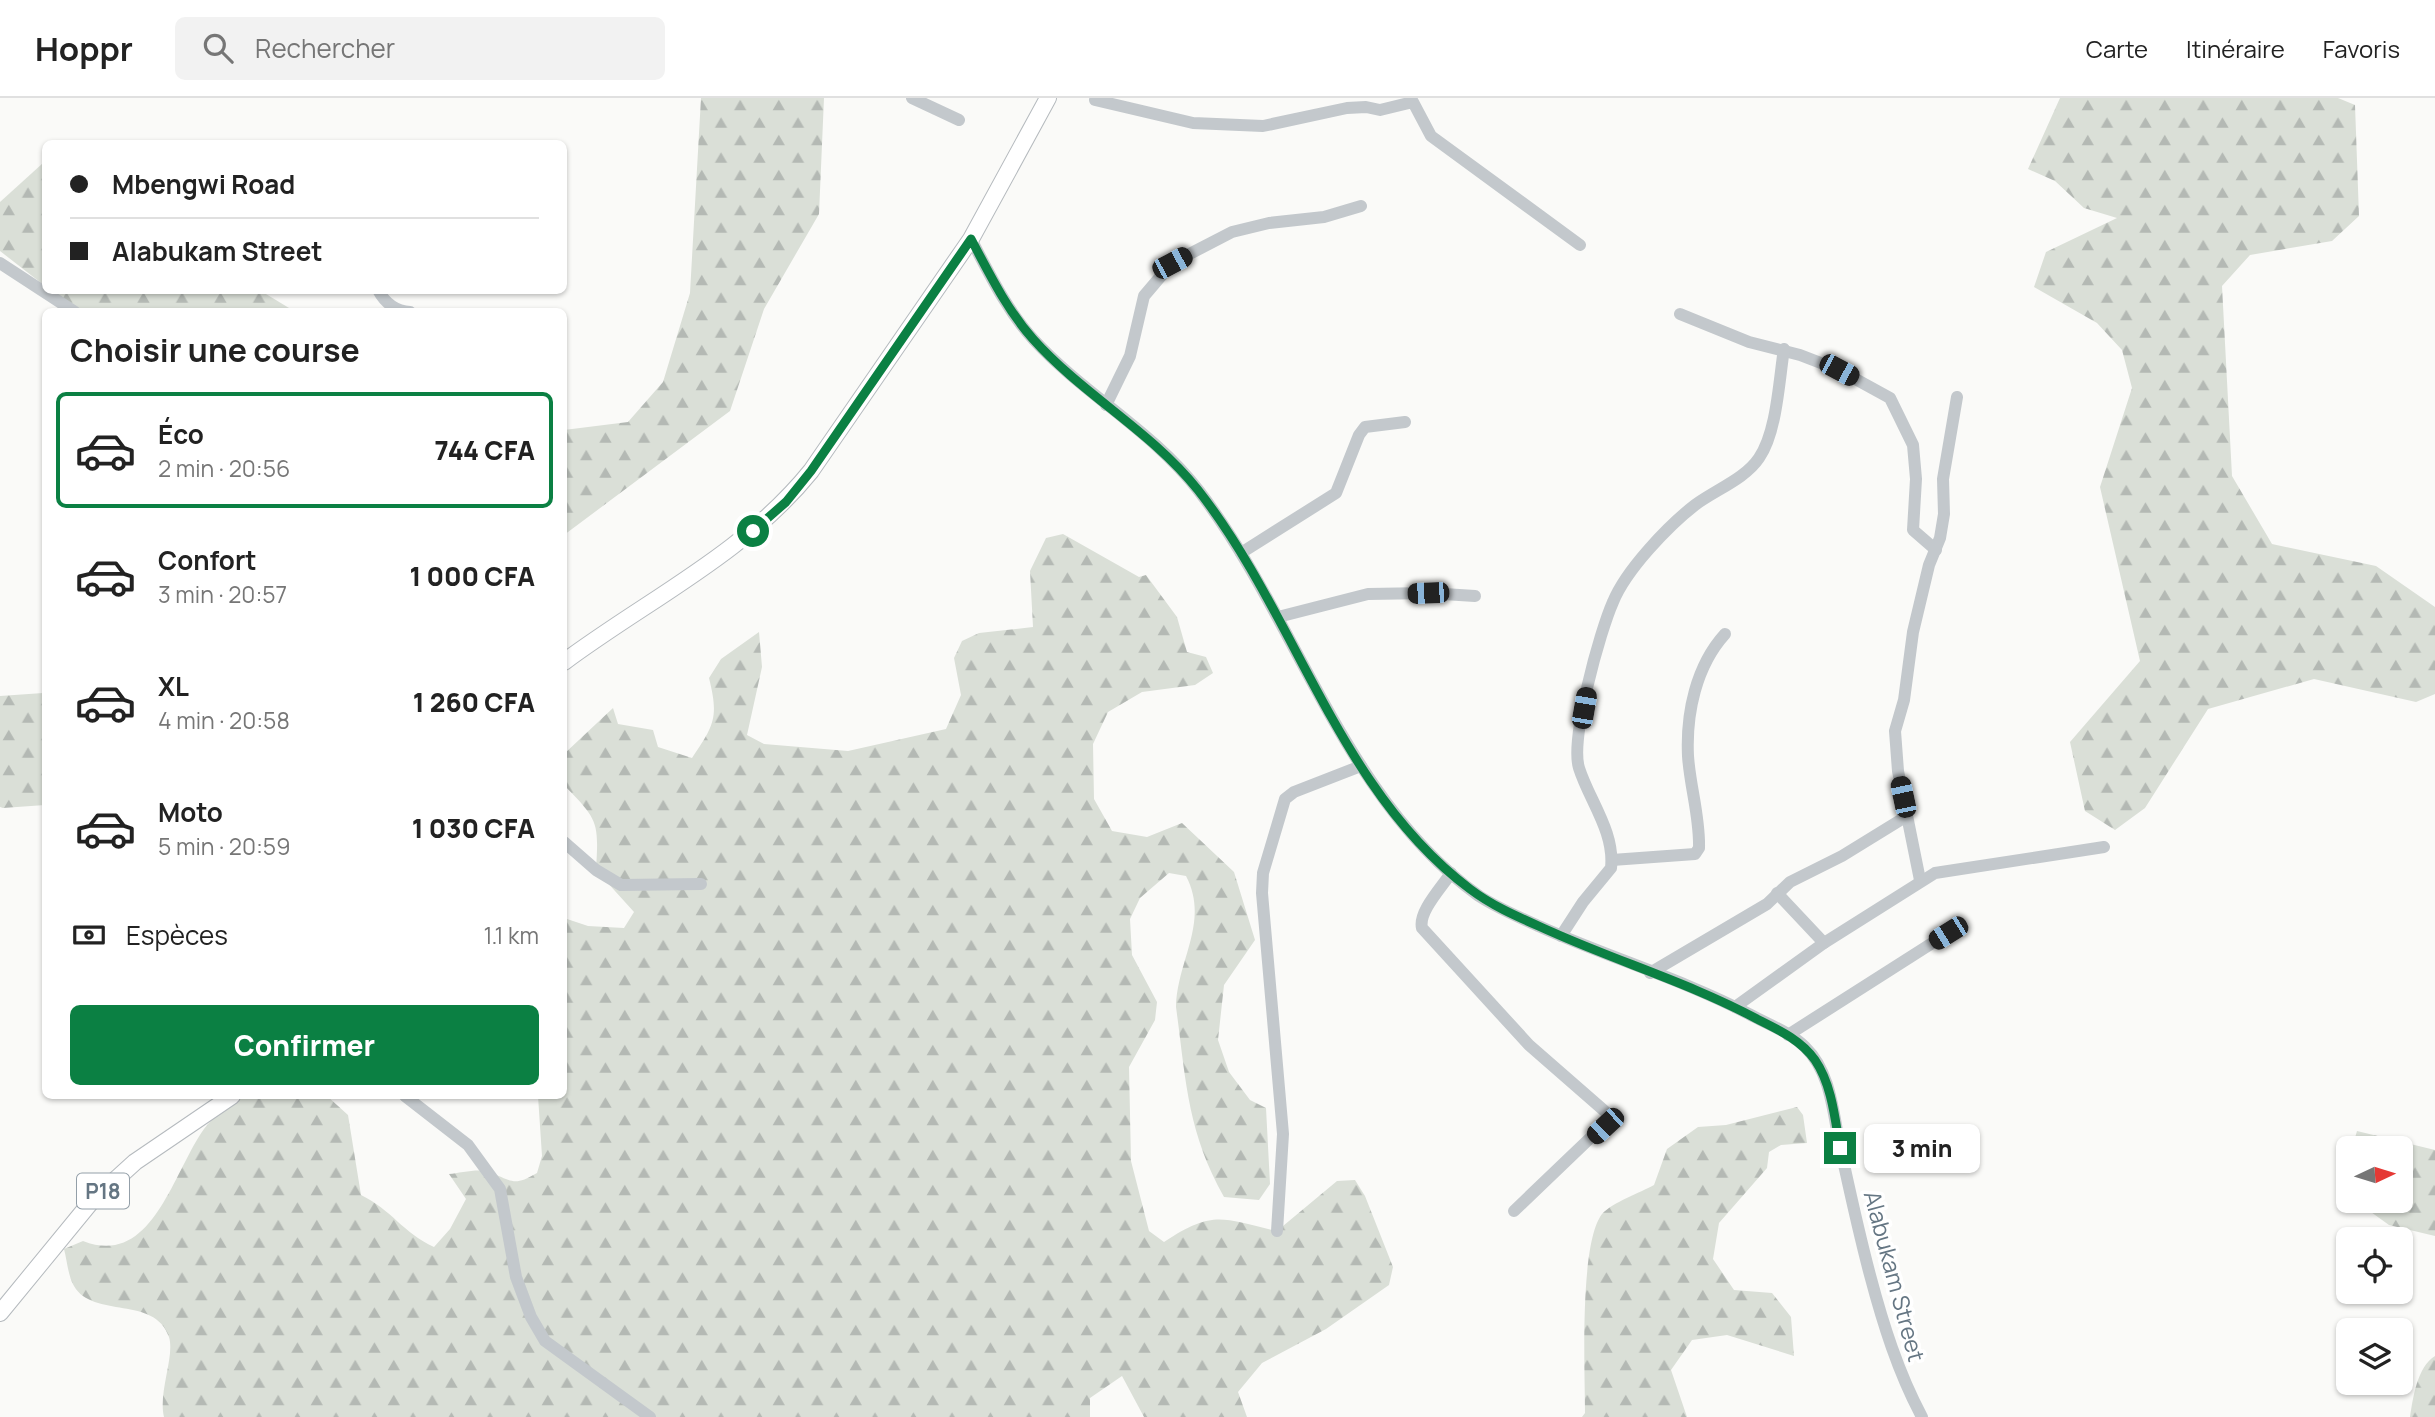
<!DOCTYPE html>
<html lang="fr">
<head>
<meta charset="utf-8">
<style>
  :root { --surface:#fff; --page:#f2f2f2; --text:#222; --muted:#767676; --line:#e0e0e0; --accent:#0b8043 }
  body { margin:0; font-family:Manrope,sans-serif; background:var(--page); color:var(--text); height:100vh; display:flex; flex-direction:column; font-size:26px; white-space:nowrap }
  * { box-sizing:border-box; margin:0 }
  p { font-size:23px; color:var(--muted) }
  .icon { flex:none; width:38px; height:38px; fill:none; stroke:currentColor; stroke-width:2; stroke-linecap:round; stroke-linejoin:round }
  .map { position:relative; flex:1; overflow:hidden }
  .side { position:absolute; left:42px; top:210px; width:525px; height:791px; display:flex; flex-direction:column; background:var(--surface); border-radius:10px; box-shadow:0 2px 5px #0004 }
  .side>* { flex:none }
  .banner { position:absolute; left:42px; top:42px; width:525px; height:154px; border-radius:10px; box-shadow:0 2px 5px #0004; display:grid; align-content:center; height:154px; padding:0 28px; background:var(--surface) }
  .needle { width:46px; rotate:86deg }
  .fabs { position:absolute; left:2336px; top:1038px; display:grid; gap:14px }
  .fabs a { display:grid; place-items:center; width:77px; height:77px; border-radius:10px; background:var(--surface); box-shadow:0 2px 5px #0004; font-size:35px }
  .end { position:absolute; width:32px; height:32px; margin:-16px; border:9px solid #0b8043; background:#fff; box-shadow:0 0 0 4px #fff }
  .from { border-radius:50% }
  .bubble { position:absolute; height:49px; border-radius:10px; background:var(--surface); box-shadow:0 2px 5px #0004; font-size:23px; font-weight:800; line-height:49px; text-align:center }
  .car { position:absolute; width:21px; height:42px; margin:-21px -10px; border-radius:9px; box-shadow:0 0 5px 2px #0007; background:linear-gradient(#222 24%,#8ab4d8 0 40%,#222 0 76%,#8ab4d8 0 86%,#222 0) }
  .banner b { display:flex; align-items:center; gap:24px; height:66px; font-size:26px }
  .banner b+b { border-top:2px solid var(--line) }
  .banner i { width:18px; height:18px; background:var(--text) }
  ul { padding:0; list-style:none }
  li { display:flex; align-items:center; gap:21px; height:116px; margin:0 14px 10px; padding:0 14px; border:4px solid transparent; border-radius:10px }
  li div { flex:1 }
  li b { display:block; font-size:26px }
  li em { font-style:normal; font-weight:800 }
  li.active { border-color:var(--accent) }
  li>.icon { width:63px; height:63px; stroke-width:1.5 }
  h2 { padding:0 28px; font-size:32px; line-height:84px }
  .pay { display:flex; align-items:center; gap:18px; height:77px; padding:0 28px; font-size:26px }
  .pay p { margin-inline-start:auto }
  .button { display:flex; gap:14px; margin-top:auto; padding:14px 28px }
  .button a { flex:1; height:80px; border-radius:10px; background:var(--accent); color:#fff; font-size:28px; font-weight:800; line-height:80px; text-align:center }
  header { display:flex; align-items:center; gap:42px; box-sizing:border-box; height:98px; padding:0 35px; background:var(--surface); border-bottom:2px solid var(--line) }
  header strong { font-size:33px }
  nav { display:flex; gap:38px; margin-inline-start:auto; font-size:24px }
  .search { width:490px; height:63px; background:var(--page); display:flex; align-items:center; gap:18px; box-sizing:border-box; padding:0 24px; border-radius:10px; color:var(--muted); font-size:26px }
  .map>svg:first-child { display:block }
  .forest { fill:url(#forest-firs) }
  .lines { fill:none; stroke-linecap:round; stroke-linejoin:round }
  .major-casing { stroke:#b5babe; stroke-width:18 }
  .minor { stroke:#c3c8cc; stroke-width:12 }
  .major { stroke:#fff; stroke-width:16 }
  .route { stroke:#0b8043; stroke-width:9 }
  .labels { text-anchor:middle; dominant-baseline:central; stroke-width:7; stroke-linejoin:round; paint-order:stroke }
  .shield { fill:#fff; stroke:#939fa8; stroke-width:2 }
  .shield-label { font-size:21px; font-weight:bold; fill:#657683 }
  .street-label { font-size:23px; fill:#657683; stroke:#fff }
</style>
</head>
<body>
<header>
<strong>Hoppr</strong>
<div class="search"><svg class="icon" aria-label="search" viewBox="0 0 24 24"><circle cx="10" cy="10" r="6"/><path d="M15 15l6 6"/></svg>Rechercher</div>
<nav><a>Carte</a><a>Itinéraire</a><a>Favoris</a></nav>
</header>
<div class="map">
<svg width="2435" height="1319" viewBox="0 0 2435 1319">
  <defs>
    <pattern id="forest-firs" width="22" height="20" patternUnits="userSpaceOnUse" patternTransform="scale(1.75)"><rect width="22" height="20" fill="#dadfd7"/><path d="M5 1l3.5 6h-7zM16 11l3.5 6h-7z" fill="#b4b9b4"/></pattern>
  </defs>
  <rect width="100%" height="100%" fill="#fafaf8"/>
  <g class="forest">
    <path d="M701,0H824L819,116L764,211L730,313L564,437V332L628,324L663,284L690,195Z"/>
    <path d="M2060,0H2338L2355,7L2359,118L2332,143L2250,157L2222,188L2232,378L2272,446L2376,468L2435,509V596L2416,604L2314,581L2208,611L2145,710L2115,732L2085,713L2070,644L2140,563L2100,389L2132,290L2122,252L2097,225L2034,189L2046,154L2117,120L2084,110L2055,83L2028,71Z"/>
    <path d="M43,65L46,70L45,188L0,153V104Z"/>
    <path d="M51,193H261L294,213H79Z"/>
    <path d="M1063,436L1139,479L1146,477L1177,519L1187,554L1206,559L1213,575L1195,587L1142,594L1108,614L1093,646L1094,701L1112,733L1147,739L1182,725L1234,774L1255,842L1224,887L1218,942L1229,974L1250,1002L1266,1010L1270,1086L1259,1102L1224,1099C1187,1033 1186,982 1176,909C1177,862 1210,824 1186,778L1169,775L1140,800L1130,821L1132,857L1157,904L1155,922L1129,969L1131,1063L1149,1133L1164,1144C1215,1111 1221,1121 1277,1133L1337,1083L1355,1082L1365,1098L1393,1169L1389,1187L1326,1231L1262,1265L1238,1294L1247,1319H1144L1122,1278L1090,1300V1319H164C158,1294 175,1258 169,1239C155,1197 93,1221 74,1188C68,1178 67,1162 64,1151L83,1143C152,1170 172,1076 204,1031C213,1019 227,1008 239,998H327L348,1017L361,1097C392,1112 403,1135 434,1149L450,1131L466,1101L449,1076C460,1075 479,1070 489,1074C513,1083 513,1089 537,1075L542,1058L538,998H564V820L588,828L624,830L634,814L596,772C599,723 598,722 564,687V656L613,610L618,626L653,632L658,649L692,660C714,627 719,620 709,580L721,561L759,534L762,569L747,637L764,646L848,653L946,631L961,597L954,560L962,543L979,535L1033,529L1030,473L1046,440Z"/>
    <path d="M45,591V707L3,710L0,709V598L43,595Z"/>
    <path d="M1797,1009L1803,1017L1807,1045L1781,1047L1769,1054L1767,1070L1719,1125L1713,1161L1734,1192L1772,1195L1791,1219L1794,1258L1727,1237L1692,1242L1671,1272L1687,1319H1582L1585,1315C1585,1274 1579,1146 1602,1116C1613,1104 1640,1095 1654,1087L1667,1051L1698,1029L1726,1027Z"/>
    <path d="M2357,1033L2435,1052V1138L2389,1127L2357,1104L2401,1102V1050H2352Z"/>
    <path d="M2435,1258V1319H2410C2413,1300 2417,1269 2435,1258Z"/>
  </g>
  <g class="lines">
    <defs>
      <g id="major">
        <path d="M564,564C647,502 744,456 811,373L971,141L1048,0"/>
        <path d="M0,1215L91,1104L135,1064L232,998"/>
      </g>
    </defs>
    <use href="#major" class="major-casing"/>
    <g class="minor">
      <path d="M912,0L959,22"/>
      <path d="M1095,2L1193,25L1263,28L1347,10L1366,9L1380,12L1413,4L1431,38L1580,147"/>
      <path d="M971,141C989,175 1007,213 1034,242C1085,297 1153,333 1199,393C1297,521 1344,702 1479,798C1499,811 1521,820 1543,830C1611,860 1684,882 1749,916C1767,926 1790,934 1805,949C1832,975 1833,1018 1841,1053C1850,1094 1859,1136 1870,1177C1883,1226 1898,1274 1922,1319"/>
      <path d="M0,165L75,214"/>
      <path d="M378,192C385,205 395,213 410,214"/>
      <path d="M1680,216L1749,244L1800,257L1839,272L1890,300L1913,347L1916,381L1913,432L1936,452"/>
      <path d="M1106,307L1130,258L1144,198L1172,165L1232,134L1269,125L1324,119L1361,108"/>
      <path d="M1241,455L1336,395L1359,337L1365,329L1405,324"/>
      <path d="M1278,519L1368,496L1428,495L1475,498"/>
      <path d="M564,744L596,772L621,787L701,786"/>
      <path d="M1612,762L1695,756L1699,750C1700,719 1690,689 1688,658C1686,615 1696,568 1725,536"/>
      <path d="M1451,775C1442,789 1418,814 1422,830L1529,947L1608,1016L1609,1022L1514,1113"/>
      <path d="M1920,782L1898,673L1895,633L1904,602L1913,534L1929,467L1940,440L1944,416L1943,381L1957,299"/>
      <path d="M1777,795L1824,845"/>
      <path d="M1561,838L1583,804L1611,770C1615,734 1589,702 1579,670C1570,641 1600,533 1613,504C1626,472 1668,428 1695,407C1715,392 1745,381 1759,360C1777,334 1779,282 1784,251"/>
      <path d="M1650,875L1767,806L1790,784L1842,758L1907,718"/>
      <path d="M1735,909L1824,845L1935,775L2104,749"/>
      <path d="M1788,937L1948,835"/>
      <path d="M405,998L468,1047L500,1091L516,1179L531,1219L545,1243L650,1319"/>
      <path d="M1277,1133L1283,1036L1262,795L1263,775L1285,701L1294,694L1361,668"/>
    </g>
    <use href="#major" class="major"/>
  </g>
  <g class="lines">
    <path class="route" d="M753,433L786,404L811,373L971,141C989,175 1007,212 1033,241C1083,297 1151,333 1198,392C1297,518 1338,692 1470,791C1495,810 1523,821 1552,834C1619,864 1692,886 1757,921C1779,932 1801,942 1815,962C1832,987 1835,1021 1840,1050"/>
  </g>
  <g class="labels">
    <rect class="shield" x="77" y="1075.5" width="52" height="35" rx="5"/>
    <g class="shield-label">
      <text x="103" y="1093">P18</text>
    </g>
    <g class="street-label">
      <text transform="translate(1895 1178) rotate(75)">Alabukam Street</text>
    </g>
  </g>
</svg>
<div class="fabs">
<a><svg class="needle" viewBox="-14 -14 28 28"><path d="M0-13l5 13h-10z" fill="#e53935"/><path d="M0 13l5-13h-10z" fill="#767676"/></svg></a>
<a><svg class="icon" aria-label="locate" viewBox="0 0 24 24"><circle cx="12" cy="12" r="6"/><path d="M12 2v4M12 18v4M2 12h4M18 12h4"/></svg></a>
<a><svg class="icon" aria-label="layers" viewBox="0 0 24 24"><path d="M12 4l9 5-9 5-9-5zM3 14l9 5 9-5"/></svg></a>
</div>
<i class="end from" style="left:753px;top:433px"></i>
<i class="end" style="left:1840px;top:1050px"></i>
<div class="bubble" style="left:1864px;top:1026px;width:116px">3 min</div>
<i class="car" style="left:1172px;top:165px;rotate:62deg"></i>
<i class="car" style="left:1839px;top:272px;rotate:118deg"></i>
<i class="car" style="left:1428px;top:495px;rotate:268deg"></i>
<i class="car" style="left:1584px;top:610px;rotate:10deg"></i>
<i class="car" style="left:1903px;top:699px;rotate:348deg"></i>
<i class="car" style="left:1948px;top:835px;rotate:238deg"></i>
<i class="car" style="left:1605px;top:1028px;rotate:227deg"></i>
<div class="banner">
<b><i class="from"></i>Mbengwi Road</b>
<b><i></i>Alabukam Street</b>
</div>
<section class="side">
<h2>Choisir une course</h2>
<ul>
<li class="active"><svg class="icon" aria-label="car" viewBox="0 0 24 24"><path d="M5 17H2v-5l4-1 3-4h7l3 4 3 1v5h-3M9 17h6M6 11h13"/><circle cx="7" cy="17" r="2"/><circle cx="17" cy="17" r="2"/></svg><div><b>Éco</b><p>2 min · 20:56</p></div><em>744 CFA</em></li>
<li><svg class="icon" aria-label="car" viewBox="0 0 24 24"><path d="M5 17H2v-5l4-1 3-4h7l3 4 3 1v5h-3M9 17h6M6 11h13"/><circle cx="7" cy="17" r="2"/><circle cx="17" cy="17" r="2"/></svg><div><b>Confort</b><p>3 min · 20:57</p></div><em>1 000 CFA</em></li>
<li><svg class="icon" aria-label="car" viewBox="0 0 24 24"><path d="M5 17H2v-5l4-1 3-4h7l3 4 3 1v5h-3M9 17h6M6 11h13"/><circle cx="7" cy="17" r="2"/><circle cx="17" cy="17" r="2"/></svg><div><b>XL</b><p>4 min · 20:58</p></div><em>1 260 CFA</em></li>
<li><svg class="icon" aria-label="car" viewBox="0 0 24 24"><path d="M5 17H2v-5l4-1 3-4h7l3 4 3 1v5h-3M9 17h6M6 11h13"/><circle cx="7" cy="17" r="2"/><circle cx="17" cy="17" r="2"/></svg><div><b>Moto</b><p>5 min · 20:59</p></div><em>1 030 CFA</em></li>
</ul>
<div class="pay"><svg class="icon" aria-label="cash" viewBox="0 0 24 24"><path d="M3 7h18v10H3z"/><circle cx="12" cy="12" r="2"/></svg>Espèces<p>1.1 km</p></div>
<div class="button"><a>Confirmer</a></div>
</section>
</div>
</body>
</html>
